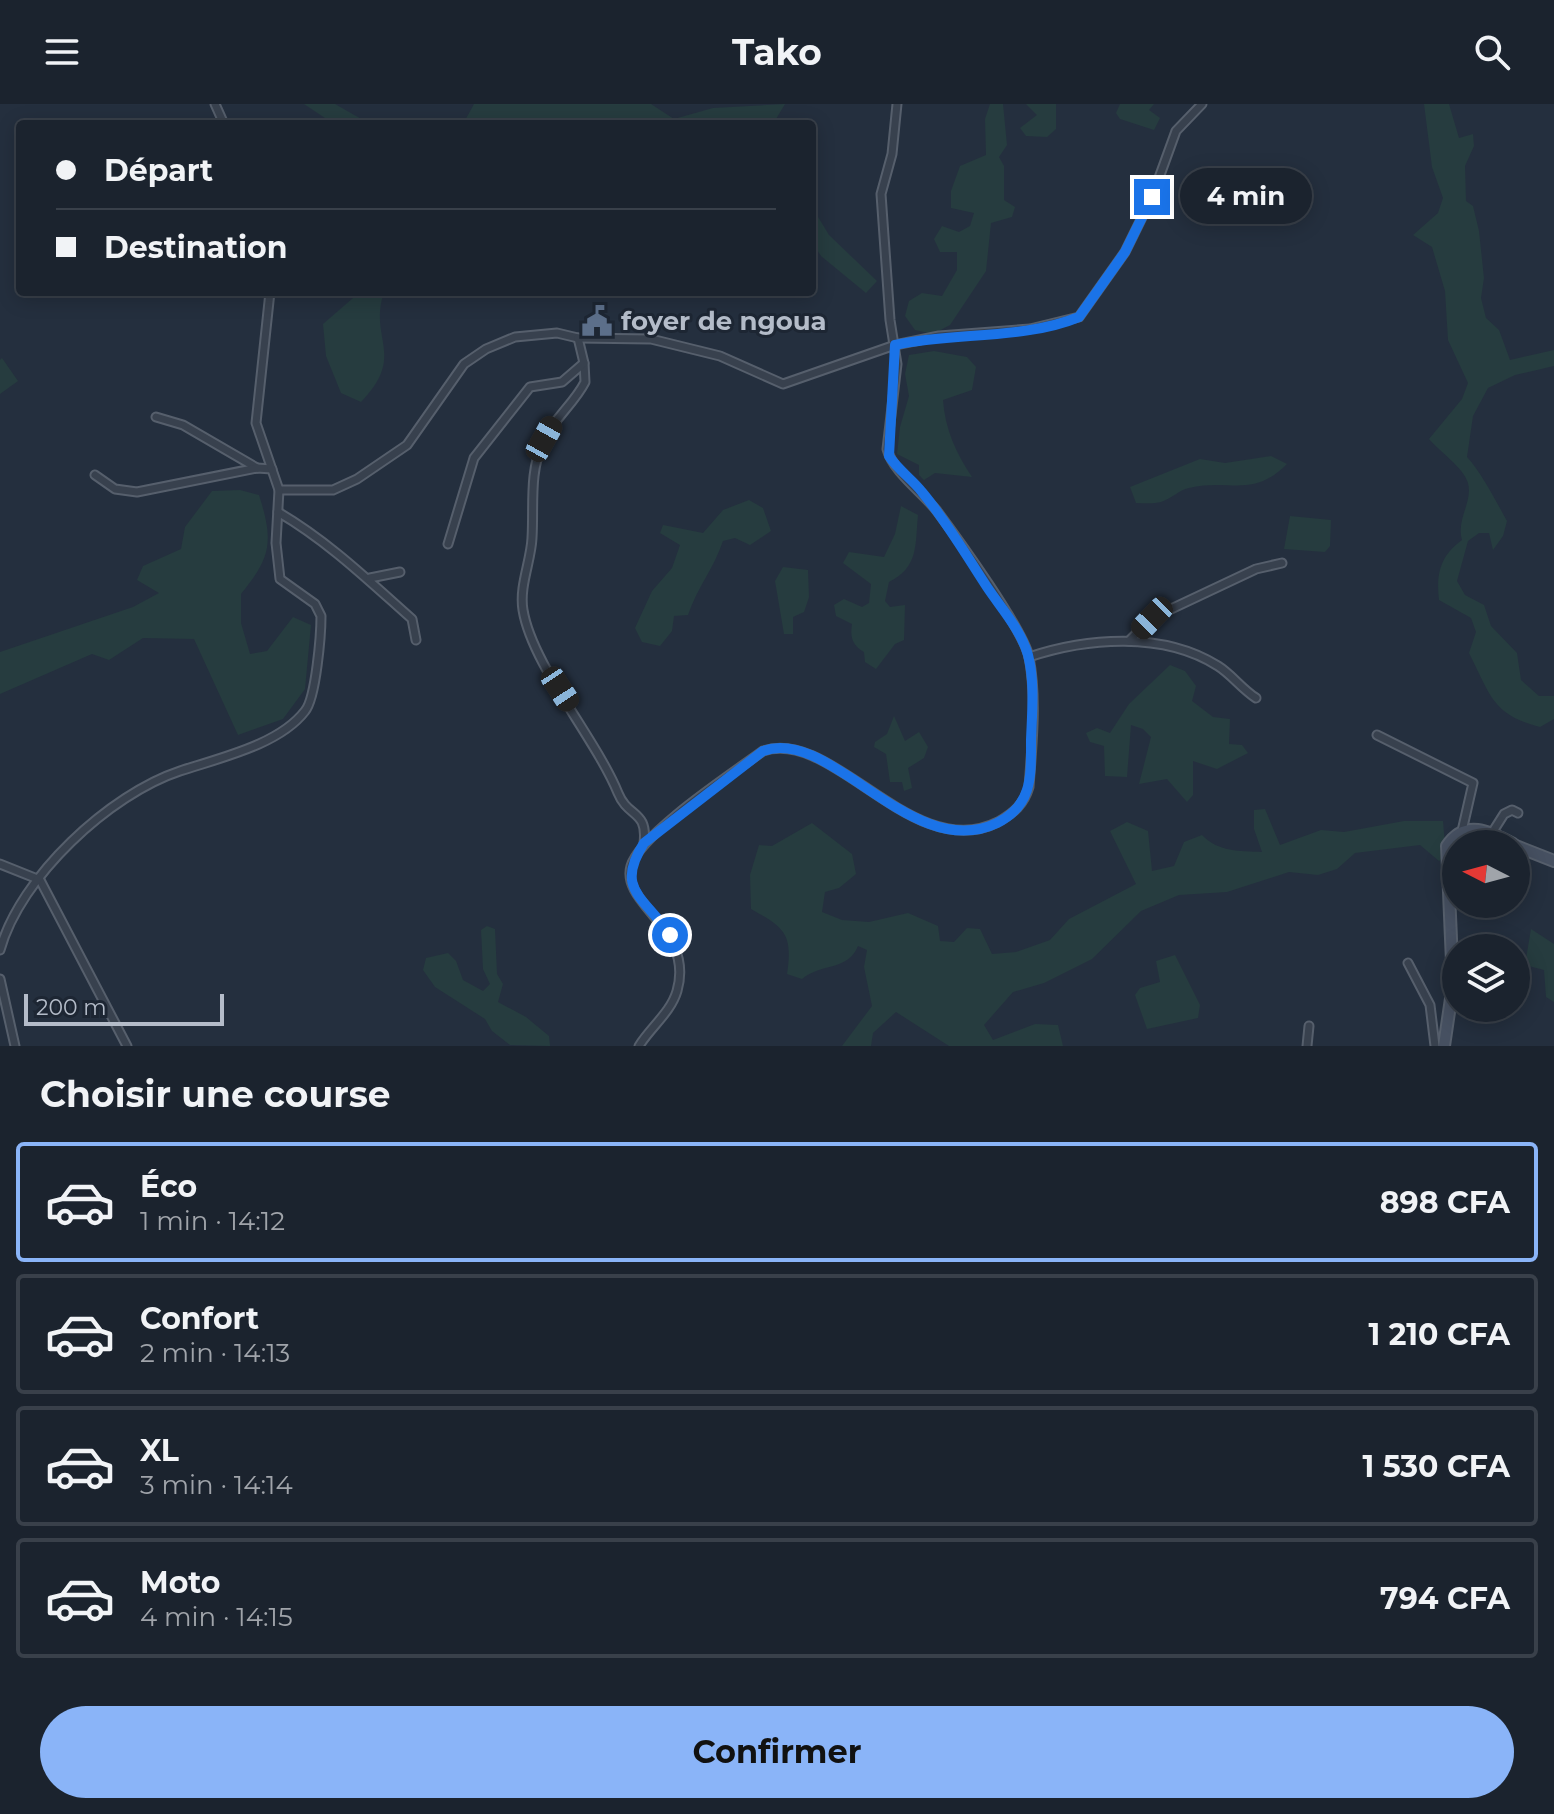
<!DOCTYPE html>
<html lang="fr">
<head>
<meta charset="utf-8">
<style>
  :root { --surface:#1b232e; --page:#282f3a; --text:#f1f3f6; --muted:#a0a4aa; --line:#39404a; --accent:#8ab4f8 }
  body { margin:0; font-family:Montserrat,sans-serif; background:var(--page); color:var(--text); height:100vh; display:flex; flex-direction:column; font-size:30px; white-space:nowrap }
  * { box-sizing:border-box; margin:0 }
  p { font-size:26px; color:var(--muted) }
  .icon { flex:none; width:44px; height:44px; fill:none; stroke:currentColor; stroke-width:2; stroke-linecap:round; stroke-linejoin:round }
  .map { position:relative; height:942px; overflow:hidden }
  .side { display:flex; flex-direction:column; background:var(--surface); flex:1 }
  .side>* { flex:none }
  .top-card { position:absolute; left:16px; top:16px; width:800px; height:176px; border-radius:8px; box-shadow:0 4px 20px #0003,0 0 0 2px var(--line); display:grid; align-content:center; height:176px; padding:0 40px; background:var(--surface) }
  .needle { width:52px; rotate:276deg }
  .tools { position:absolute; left:1442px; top:726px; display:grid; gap:16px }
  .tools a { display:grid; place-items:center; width:88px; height:88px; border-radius:50%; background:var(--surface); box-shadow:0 4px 20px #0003,0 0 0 2px var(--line); font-size:40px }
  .scale { position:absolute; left:24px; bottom:20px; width:200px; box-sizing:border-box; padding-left:8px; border:4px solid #b4bcc9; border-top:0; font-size:22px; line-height:28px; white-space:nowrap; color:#b4bcc9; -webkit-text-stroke:6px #1d2633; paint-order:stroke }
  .end { position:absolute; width:36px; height:36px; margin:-18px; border:10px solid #1a73e8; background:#fff; box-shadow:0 0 0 4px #fff }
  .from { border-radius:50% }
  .bubble { position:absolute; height:56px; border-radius:28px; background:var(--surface); box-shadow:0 4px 20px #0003,0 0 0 2px var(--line); font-size:26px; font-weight:700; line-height:56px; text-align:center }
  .car { position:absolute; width:24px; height:48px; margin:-24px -12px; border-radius:10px; box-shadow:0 0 6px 2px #0007; background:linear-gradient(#222 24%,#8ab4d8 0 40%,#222 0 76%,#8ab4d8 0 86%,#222 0) }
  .top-card b { display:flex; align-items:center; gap:28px; height:76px; font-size:30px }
  .top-card b+b { border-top:2px solid var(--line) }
  .top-card i { width:20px; height:20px; background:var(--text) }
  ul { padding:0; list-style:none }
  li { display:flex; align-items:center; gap:24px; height:120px; margin:0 16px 12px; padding:0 24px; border:4px solid var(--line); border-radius:8px }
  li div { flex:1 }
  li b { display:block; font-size:30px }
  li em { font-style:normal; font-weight:700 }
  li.current { border-color:var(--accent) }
  li>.icon { width:72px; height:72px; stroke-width:1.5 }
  h2 { padding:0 40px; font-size:36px; line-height:96px }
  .button { display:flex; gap:16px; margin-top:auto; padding:16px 40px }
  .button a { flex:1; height:92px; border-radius:48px; background:var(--accent); color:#111; font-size:32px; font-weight:700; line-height:92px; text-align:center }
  header { display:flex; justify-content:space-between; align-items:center; height:104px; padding:0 40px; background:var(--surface); font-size:36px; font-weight:700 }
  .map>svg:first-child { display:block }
  .green { fill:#263c3f }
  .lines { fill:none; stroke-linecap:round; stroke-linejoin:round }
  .street-casing { stroke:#565f6c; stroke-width:11 }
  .secondary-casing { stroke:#565f6c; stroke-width:14 }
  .street { stroke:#38414e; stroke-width:7 }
  .secondary { stroke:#465061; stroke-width:10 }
  .route { stroke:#1a73e8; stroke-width:10 }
  .labels { text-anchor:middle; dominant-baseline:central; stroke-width:6; stroke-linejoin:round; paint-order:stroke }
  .poi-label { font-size:26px; font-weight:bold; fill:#b4bcc9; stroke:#1d2633; text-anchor:start }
</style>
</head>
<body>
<header><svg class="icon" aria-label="menu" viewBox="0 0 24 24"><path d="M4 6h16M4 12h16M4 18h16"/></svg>Tako<svg class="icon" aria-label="search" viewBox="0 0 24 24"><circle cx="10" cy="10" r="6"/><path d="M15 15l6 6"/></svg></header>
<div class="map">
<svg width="1554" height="942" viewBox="0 0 1554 942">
  <rect width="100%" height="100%" fill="#242f3e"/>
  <g class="green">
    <path d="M304,0H335L370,20H334Z"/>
    <path d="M474,0H651L674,15L713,4L785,0L773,20H593L557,17L463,20Z"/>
    <path d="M990,0H1003L1007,41L999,53L1004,62V96L1015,103L1012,113L991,119L986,167L950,221L933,230L915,226L905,212L909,197L922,189L942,192L957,166V148H940L934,135L942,122L959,128L970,122L974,109L951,104V87L960,62L986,51L985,15Z"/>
    <path d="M1026,0H1056V25L1047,33L1026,32L1020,24L1037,11Z"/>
    <path d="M1120,0H1154L1149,6L1160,14L1154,26L1120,15L1116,9Z"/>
    <path d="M1424,0H1449L1459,34L1473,30L1474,42L1465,62L1466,97L1473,102L1479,127L1484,174L1481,194L1486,214L1499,226L1510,256L1554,246V262L1515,271L1488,284L1473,312L1467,353C1481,368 1496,397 1507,417L1503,432L1493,446L1489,429H1479L1468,437L1457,477L1465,491L1484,501L1491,522L1517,549L1521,576L1539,592H1554V615L1540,623C1492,611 1490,590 1469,549L1476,528L1471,514L1439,496C1436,470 1440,452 1462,436C1456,415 1473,398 1468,379C1464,364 1439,347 1429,335L1462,295L1468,279L1448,236L1445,187L1432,143L1413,131L1438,109L1443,94L1432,63Z"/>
    <path d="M812,103L829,131L877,177L866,189L821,152L812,138Z"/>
    <path d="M360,188H384C368,235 407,251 361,298L341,289L326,252L323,220Z"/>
    <path d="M934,247L967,253L976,263L972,286L943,296C945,325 956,349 972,373L935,369L924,376L919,371V361L897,350L900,323L909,292L905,270L909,251Z"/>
    <path d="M2,254L18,277L0,290V256Z"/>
    <path d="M1271,352L1287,360C1252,395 1230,374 1189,384C1179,386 1171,395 1161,398C1154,400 1144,399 1136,399L1130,383L1200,355L1225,359Z"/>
    <path d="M240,386L259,391C274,438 271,453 241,490V519L250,550L267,547L293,513L311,521L305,585L283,615L238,631L194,535L143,534L109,556L92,550L0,590V548L133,503L159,489L137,476L143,462L181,445L185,423L212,387Z"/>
    <path d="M749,396L763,404L771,427L750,441L735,434L723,437C714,464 697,484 688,511L674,512L672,527L660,542L642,538L635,524L652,487L672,464L680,441L660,429L663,421L703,429L723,406Z"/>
    <path d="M901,402L918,411C915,441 919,463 889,478L885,497L890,503L905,501L904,536L895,540L876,565L865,558L864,548C852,541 850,533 852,520L836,512L834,501L844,495L862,503L869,499L871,480L843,459L849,448L884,453L895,430Z"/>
    <path d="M1290,412L1331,416L1330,442L1325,448L1284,445Z"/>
    <path d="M783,463L808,466L809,493L804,508L793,513V530H784L775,477Z"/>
    <path d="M1170,561L1185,567L1196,582L1192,597L1213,613L1230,615L1229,640L1242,641L1248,649L1217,665L1193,657V691L1187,698L1167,675L1139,680L1151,633L1143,625L1131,621L1127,673L1105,672L1104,642L1090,638L1086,629L1097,624L1110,629L1129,600Z"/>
    <path d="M894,612L905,637L919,628L928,643L924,654L908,664L912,684L904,687L902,678H890L886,650L874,643L875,638L887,630Z"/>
    <path d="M1265,705L1280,741L1321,726L1344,728L1404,717H1443L1446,752L1439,757L1420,741L1355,749L1337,765L1318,771L1289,768L1227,788L1179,791L1141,807L1092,855L1044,879L1013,888L984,921L993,936L1035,920L1058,921L1063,942H949L896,908L873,929L871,942H842L872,902L864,863L867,846L858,842C848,867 821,859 802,875L787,870C793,830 785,824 751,805L750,771L759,741L772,742L812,719L852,750L856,770L839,784L825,788L822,808L842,816L869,818L908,809L938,822L940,837L954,838L967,824L980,825L992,850L1016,848L1050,836L1069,815L1136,780L1110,727L1127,718L1148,727L1152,767L1174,762L1184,738L1202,731C1218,748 1240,747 1262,748L1254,725V706Z"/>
    <path d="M487,822L495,825L497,870L503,880L498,898L526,913L549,932L550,942L510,941L492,927L485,915L435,883L423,866L426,854L448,849L456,857L463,876L483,887L490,880L483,865L481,826Z"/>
    <path d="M1531,825L1554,840V898L1546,893L1544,866L1525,861Z"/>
    <path d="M1175,851L1200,901L1198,914L1147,925L1135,891L1140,884L1160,878L1156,857Z"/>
  </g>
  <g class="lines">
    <defs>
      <g id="street">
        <path d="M215,0L224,20"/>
        <path d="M584,259L585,278C574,300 553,315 543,338C529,369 534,400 532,434C531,457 519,482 523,506C532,561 596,635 618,689C628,714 648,706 644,739"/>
        <path d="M156,313L183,321L257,364"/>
        <path d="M95,371L115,385L137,388L257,364L272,365"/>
        <path d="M279,386H333L357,375L407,341L464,260L486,245L515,233L557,229L578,234L651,235L720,252L783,280L895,241L939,232L1030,225L1079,213L1125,148L1152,93L1176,27L1202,0"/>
        <path d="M278,408C329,438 368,476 412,515L416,536"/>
        <path d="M448,440L474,354L530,283L562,278L584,259L578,234"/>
        <path d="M370,474L400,468"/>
        <path d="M1129,537L1152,514L1256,465L1282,459"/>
        <path d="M1029,553C1086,534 1163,527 1218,562C1231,570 1242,585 1256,594"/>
        <path d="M1377,631L1473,679L1462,727"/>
        <path d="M1492,729L1504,710L1512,706L1518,709"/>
        <path d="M0,760L40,776L127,942"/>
        <path d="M0,846C20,773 110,690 180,667C219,654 279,641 305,607C316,594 321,530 321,512L315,500L280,475L276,439L279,386L256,319L270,188"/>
        <path d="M1408,859L1430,901L1435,942"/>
        <path d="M0,875L15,942"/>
        <path d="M639,942C650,924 671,908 677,887C695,825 620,800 631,762C640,730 733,669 763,647C833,623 913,761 998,718C1014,709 1024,700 1029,683C1032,641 1037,594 1029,553C1023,525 957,434 937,407C923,389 893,368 887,345L897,260L890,216L881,90L892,50L897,0"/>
        <path d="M1307,942L1309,922"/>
      </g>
      <g id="secondary">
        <path d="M1516,742L1554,757"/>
        <path d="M1444,942L1453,881L1447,742C1465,715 1489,727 1513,740"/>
      </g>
    </defs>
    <use href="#street" class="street-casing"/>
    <use href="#secondary" class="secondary-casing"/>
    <use href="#street" class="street"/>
    <use href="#secondary" class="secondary"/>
  </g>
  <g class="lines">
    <path class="route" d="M670,831C645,793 614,786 644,739L763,647C831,622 912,760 997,719C1033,701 1031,672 1031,636C1032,609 1035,578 1028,551C1021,526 1001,504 987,483C966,451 947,418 922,388C912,375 898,366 889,352L895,241C954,228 1023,236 1079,213L1125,148L1152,93"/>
  </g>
  <defs>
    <symbol id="civic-bare" viewBox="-9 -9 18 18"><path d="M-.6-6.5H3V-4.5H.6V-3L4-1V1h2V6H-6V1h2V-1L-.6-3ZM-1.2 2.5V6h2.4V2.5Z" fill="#5c6f8a" stroke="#1d2633" stroke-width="2.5" paint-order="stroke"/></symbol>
  </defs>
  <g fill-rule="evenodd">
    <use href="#civic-bare" x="575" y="195" width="44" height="44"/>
  </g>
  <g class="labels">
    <g class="poi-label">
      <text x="621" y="217">foyer de ngoua</text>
    </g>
  </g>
</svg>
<div class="tools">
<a><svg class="needle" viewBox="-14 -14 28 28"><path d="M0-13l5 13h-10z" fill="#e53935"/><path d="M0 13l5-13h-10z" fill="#a0a4aa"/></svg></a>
<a><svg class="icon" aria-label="layers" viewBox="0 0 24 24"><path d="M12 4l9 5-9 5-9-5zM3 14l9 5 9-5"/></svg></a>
</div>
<div class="scale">200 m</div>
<i class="end from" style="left:670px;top:831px"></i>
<i class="end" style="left:1152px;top:93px"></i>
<div class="bubble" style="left:1180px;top:64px;width:132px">4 min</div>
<i class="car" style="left:544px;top:335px;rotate:29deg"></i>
<i class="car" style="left:1152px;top:514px;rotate:224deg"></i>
<i class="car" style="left:560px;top:585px;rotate:147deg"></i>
<div class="top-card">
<b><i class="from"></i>Départ</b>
<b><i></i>Destination</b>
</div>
</div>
<section class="side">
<h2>Choisir une course</h2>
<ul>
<li class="current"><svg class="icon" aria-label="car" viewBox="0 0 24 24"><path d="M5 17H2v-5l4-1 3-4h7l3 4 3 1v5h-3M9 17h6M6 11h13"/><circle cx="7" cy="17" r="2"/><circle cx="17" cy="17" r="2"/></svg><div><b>Éco</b><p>1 min · 14:12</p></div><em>898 CFA</em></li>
<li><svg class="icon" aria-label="car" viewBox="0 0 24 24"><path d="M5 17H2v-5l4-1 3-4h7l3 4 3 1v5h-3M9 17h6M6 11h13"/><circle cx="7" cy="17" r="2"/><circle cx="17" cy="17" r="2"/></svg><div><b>Confort</b><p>2 min · 14:13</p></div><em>1 210 CFA</em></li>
<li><svg class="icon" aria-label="car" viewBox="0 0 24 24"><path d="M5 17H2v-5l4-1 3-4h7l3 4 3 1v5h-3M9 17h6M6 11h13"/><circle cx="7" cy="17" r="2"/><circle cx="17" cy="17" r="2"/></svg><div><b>XL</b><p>3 min · 14:14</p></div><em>1 530 CFA</em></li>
<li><svg class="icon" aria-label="car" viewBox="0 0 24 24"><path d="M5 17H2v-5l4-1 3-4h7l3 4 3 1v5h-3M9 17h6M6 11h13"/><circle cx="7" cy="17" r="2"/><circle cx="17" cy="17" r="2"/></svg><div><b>Moto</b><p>4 min · 14:15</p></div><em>794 CFA</em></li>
</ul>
<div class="button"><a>Confirmer</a></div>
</section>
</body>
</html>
